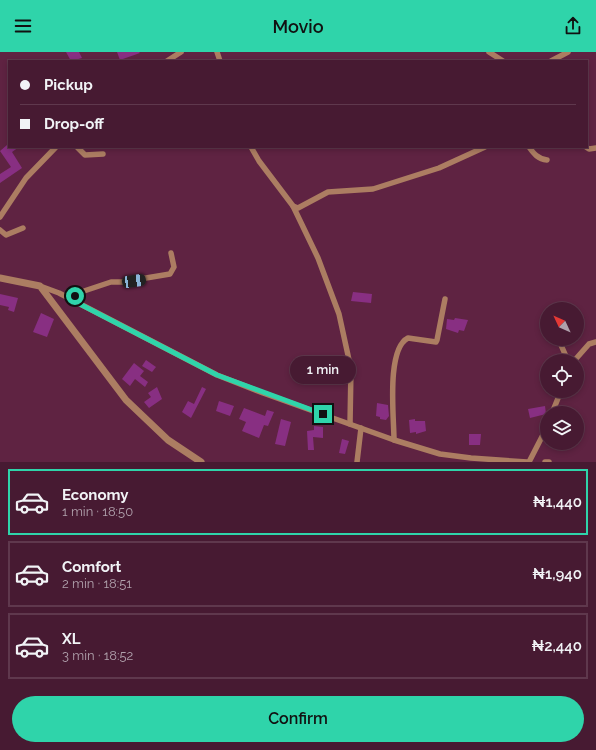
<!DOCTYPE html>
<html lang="en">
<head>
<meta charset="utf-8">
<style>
  :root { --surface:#471a32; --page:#4e233a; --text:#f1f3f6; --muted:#b0a1ac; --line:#5f384d; --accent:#2fd4aa }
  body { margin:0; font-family:Raleway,sans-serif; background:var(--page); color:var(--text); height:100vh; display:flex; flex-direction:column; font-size:15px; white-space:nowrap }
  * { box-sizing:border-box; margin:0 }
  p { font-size:13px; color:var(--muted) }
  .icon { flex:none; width:22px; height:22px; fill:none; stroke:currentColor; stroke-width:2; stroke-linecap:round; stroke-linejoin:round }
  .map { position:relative; height:410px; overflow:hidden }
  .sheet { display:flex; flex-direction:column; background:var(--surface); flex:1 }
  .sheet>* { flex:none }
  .guide { position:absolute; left:8px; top:8px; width:580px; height:88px; border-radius:0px; box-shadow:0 2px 6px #0003,0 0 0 1px var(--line); display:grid; align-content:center; height:88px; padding:0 12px; background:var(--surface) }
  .needle { width:26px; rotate:314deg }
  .controls { position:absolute; left:540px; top:250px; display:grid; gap:8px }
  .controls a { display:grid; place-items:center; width:44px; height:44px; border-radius:50%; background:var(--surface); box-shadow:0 2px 6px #0003,0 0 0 1px var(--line); font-size:20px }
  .end { position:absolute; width:18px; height:18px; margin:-9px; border:5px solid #2fd4aa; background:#111; box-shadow:0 0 0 2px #111 }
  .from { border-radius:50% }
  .bubble { position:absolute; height:28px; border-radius:14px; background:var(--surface); box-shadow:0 2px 6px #0003,0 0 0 1px var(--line); font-size:13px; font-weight:600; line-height:28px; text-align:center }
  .car { position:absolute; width:12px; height:24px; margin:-12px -6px; border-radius:5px; box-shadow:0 0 3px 1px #0007; background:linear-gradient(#222 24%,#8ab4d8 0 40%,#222 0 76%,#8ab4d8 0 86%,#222 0) }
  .guide b { display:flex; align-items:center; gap:14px; height:38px; font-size:15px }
  .guide b+b { border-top:1px solid var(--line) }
  .guide i { width:10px; height:10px; background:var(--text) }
  ul { padding:7px 0 0; list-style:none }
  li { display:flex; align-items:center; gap:12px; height:66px; margin:0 8px 6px; padding:0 4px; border:2px solid var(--line); border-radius:0px }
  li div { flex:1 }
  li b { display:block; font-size:15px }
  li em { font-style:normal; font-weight:600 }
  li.current { border-color:var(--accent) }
  li>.icon { width:36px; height:36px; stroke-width:1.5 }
  .primary-button { display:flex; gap:8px; margin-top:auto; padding:8px 12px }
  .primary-button a { flex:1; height:46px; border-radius:24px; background:var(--accent); color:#111; font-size:16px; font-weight:600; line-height:46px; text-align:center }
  header { display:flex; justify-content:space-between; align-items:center; height:52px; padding:0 12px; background:var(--accent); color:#111; font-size:18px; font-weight:600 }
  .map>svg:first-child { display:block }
  .building { fill:#882f82 }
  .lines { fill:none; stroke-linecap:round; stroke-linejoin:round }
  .minor { stroke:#ac7d62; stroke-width:5.5 }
  .tertiary { stroke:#ac7d62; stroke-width:7 }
  .route { stroke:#2fd4aa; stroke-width:5 }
</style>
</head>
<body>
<header><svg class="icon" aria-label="menu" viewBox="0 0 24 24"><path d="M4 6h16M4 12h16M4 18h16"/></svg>Movio<svg class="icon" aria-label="share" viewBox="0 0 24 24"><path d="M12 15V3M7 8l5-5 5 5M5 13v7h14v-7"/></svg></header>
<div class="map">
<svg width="596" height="410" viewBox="0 0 596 410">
  <rect width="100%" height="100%" fill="#5f2342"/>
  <g class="building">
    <path d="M66,0H79L82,6L71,9Z"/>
    <path d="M117,0H139L140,1L120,8Z"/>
    <path d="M7,93L8,95H19L12,100L22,116L0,131V122L11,115L0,99Z"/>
    <path d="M353,240L372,242L371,251L351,249Z"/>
    <path d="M0,242L18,246L14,260L8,258L9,255L0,253Z"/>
    <path d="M41,261L54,267L47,285L33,280Z"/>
    <path d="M455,266L468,268L464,279L459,278L458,281L446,277L447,267L454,268Z"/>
    <path d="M146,308L156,315L152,320L142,314Z"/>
    <path d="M134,311L144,319L140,324L148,330L145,335L135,327L130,334L122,327Z"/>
    <path d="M157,335L162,347L149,356L144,350L151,345L148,341Z"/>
    <path d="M202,335L206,337L191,366L182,360L188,349L194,352Z"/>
    <path d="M219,349L234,354L230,364L216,359Z"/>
    <path d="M377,351L388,353L389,364L386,368L380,367V365L376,364Z"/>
    <path d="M545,354L546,362L530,366L528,357Z"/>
    <path d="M244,356L265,364L267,358L274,360L268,374L264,373L259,386L242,379L246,370L239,367Z"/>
    <path d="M281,367L291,370L285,394L275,392Z"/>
    <path d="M415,367V369H425L426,379L416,382V380L410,381L409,368Z"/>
    <path d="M314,374L323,375V386L313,385L314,398H308L307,379L314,378Z"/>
    <path d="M469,382H481L480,393H469Z"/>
    <path d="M342,387L349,389L345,402L339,401Z"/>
  </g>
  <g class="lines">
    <g class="minor">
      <path d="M217,0L220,9"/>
      <path d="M489,0L503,9"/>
      <path d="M167,9L181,0"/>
      <path d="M551,9L568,0"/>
      <path d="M77,95L85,103L103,102"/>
      <path d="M251,95L259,109L293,154L298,156L328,140L373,137L439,116L485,95"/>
      <path d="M529,95C534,102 538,107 547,108"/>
      <path d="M586,95L589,97L596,96"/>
      <path d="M293,154L318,206L339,262L351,317L350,372"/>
      <path d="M0,165L26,126L56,95"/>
      <path d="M0,178L6,183L23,176"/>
      <path d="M40,234L59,241L217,323L263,341L394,388L440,402L471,406L527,410"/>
      <path d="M72,248L78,241L111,230H122L170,222L174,215L171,201"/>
      <path d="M561,293L568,309"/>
      <path d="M574,309L589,292L596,290"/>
      <path d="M552,361L561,339"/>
      <path d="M394,388C394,366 386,297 408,286L436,290L437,288L445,247"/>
      <path d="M357,410L361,376"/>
      <path d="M529,410L547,375"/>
      <path d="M545,410H549"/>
    </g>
    <path class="tertiary" d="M0,226L40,234L126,348L168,388L201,410"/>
  </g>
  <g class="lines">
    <path class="route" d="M75,244L72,248L217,323L323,362"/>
  </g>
</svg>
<div class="controls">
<a><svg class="needle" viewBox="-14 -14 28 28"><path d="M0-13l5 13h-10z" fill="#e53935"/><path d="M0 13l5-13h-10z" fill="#b0a1ac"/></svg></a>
<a><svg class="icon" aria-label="locate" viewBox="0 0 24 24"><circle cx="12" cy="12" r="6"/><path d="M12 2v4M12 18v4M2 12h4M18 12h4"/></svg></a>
<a><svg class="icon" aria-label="layers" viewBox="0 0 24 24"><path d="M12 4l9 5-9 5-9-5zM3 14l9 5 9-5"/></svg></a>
</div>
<i class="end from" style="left:75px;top:244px"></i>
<i class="end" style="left:323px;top:362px"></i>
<div class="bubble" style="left:290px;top:304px;width:66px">1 min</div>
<i class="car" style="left:134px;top:229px;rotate:82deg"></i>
<div class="guide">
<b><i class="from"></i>Pickup</b>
<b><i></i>Drop-off</b>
</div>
</div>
<section class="sheet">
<ul>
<li class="current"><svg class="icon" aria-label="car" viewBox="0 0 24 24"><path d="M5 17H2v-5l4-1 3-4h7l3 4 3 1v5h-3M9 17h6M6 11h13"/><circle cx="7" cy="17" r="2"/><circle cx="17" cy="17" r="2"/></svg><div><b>Economy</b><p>1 min · 18:50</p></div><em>₦1,440</em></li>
<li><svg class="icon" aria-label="car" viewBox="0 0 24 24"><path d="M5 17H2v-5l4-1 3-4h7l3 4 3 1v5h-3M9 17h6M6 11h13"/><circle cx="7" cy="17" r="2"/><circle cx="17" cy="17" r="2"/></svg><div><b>Comfort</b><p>2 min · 18:51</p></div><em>₦1,940</em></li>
<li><svg class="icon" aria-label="car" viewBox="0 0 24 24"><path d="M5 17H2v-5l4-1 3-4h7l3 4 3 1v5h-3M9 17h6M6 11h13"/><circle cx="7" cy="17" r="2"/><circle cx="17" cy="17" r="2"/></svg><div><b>XL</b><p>3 min · 18:52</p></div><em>₦2,440</em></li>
</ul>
<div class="primary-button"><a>Confirm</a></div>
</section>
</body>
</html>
